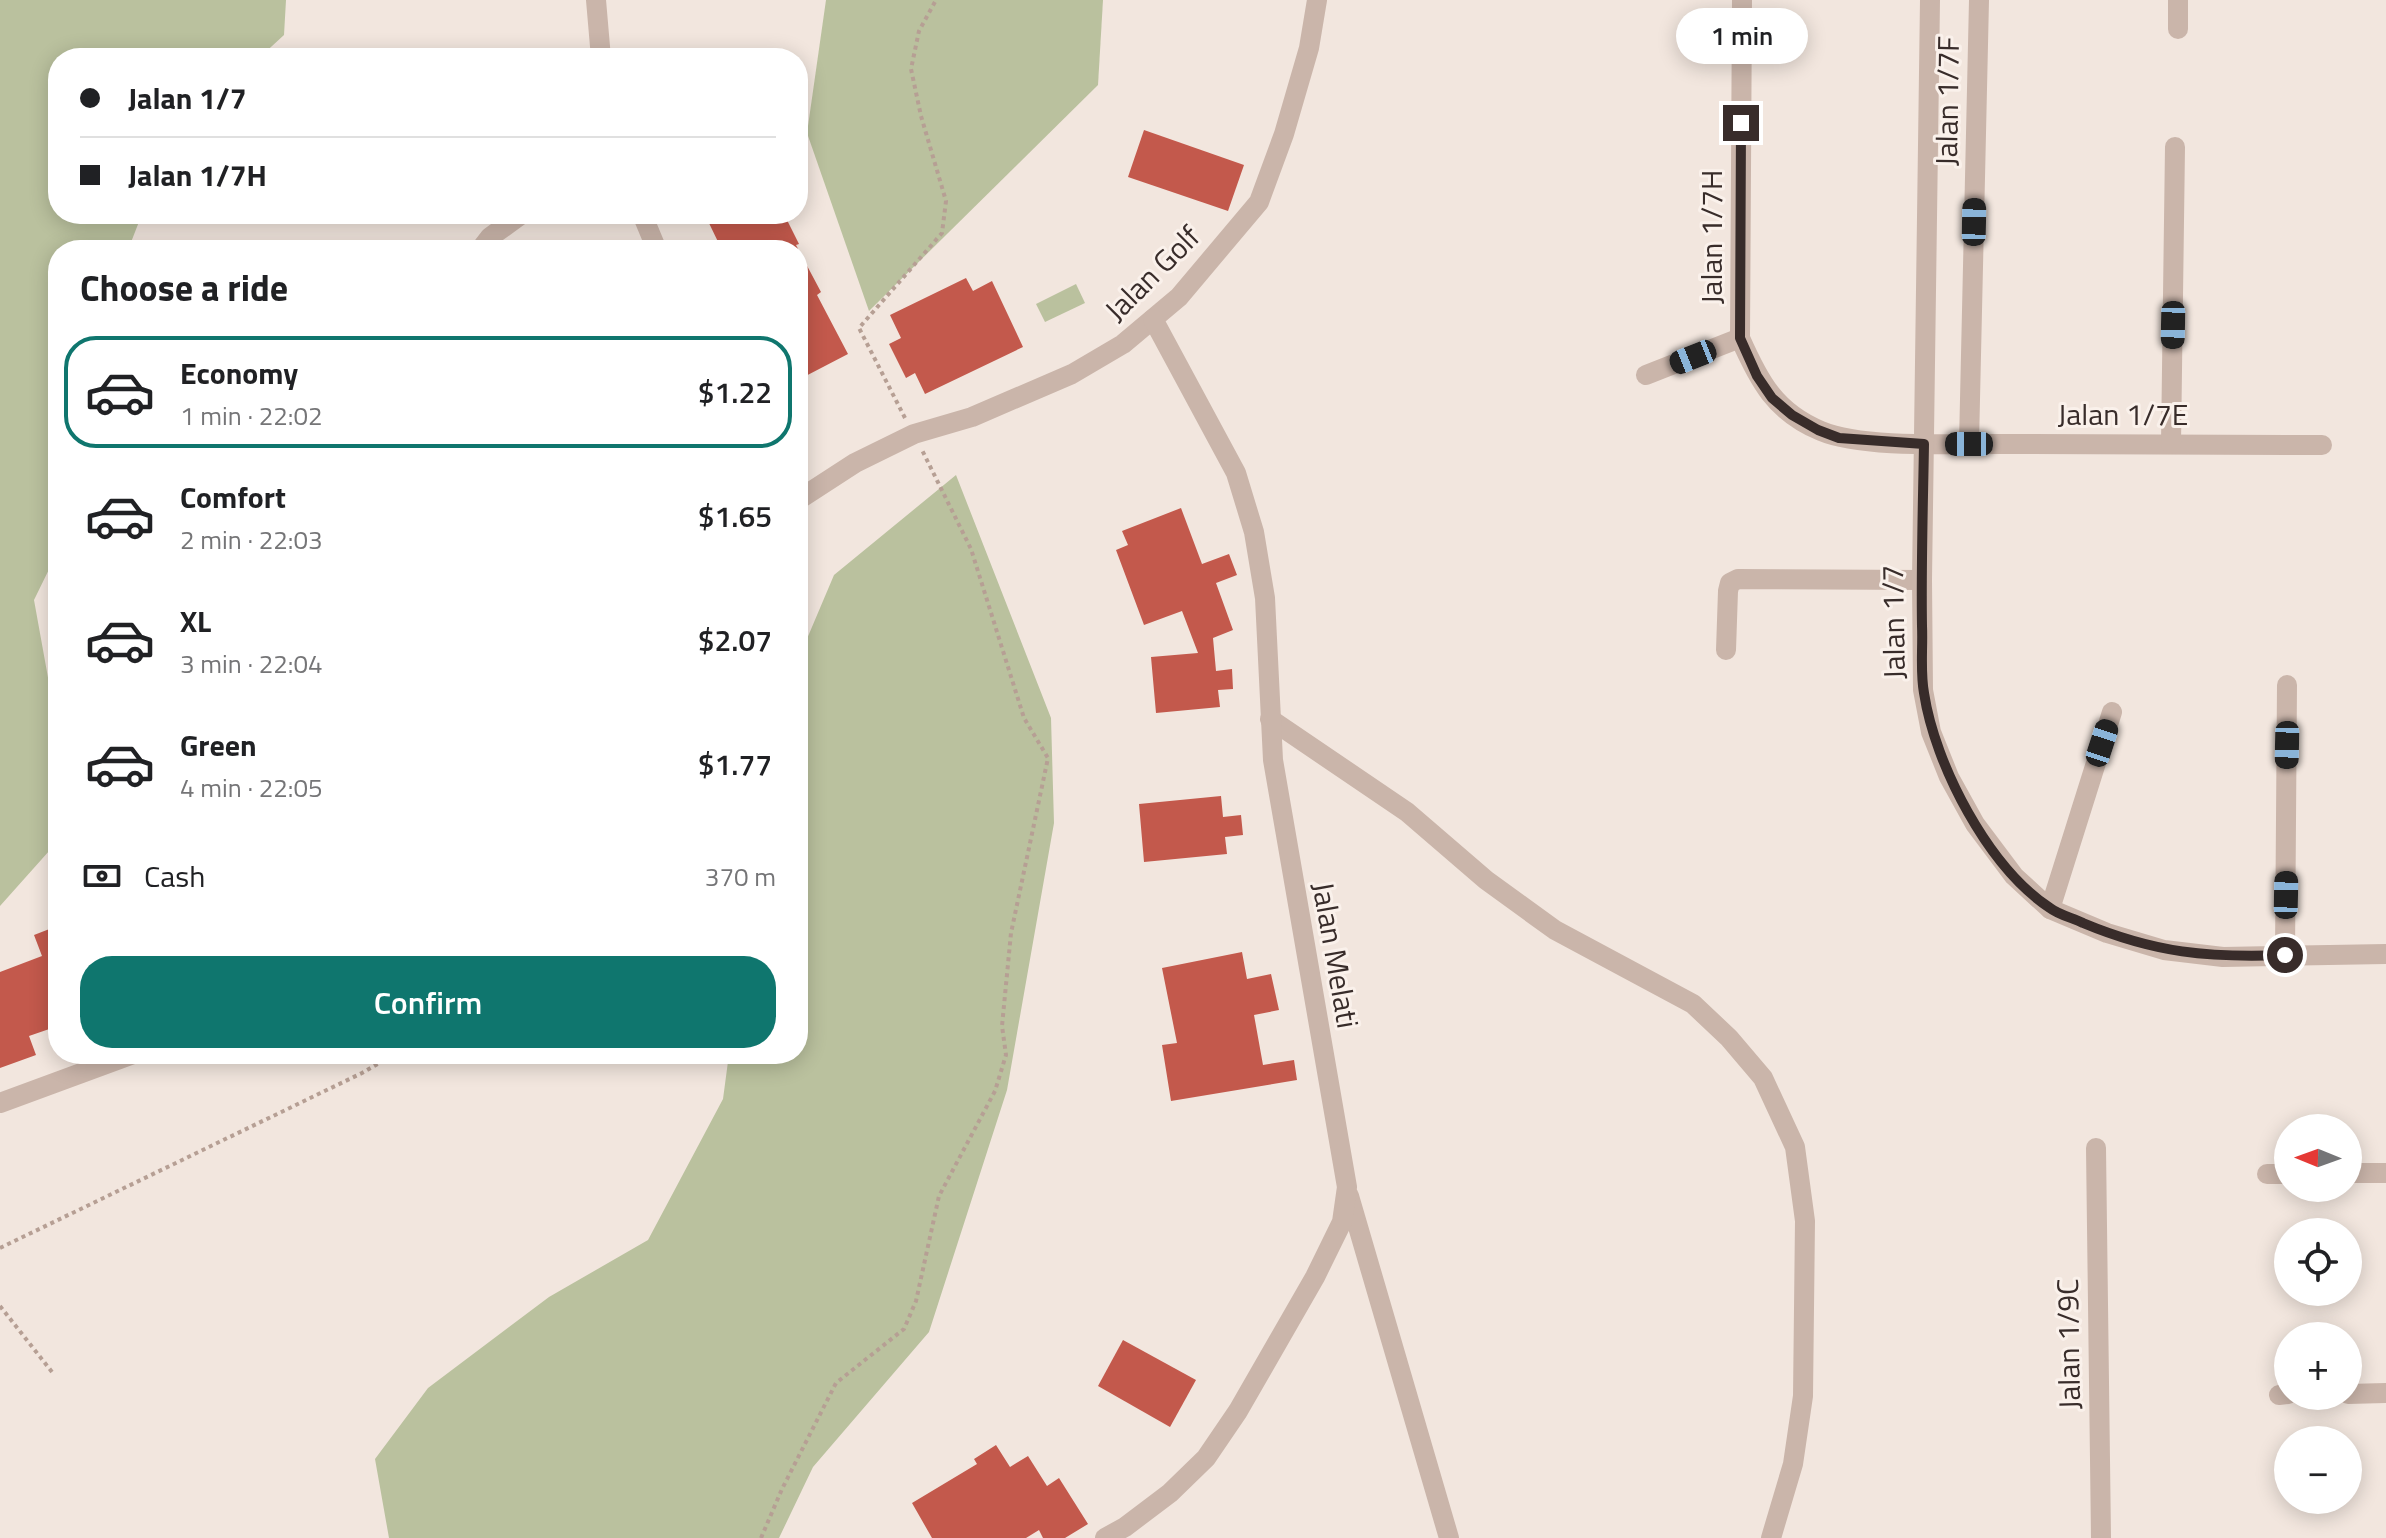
<!DOCTYPE html>
<html lang="en">
<head>
<meta charset="utf-8">
<style>
  :root { --surface:#fff; --page:#f2f2f2; --text:#202124; --muted:#757577; --line:#e0e0e0; --accent:#0f766e }
  body { margin:0; font-family:"Titillium Web",sans-serif; background:var(--page); color:var(--text); height:100vh; display:flex; flex-direction:column; font-size:30px; white-space:nowrap }
  * { box-sizing:border-box; margin:0 }
  p { font-size:26px; color:var(--muted) }
  .icon { flex:none; width:44px; height:44px; fill:none; stroke:currentColor; stroke-width:2; stroke-linecap:round; stroke-linejoin:round }
  .map { position:relative; flex:1; overflow:hidden }
  .drawer { position:absolute; left:48px; top:240px; width:760px; height:824px; display:flex; flex-direction:column; background:var(--surface); border-radius:32px; box-shadow:0 4px 20px #0003 }
  .drawer>* { flex:none }
  .banner { position:absolute; left:48px; top:48px; width:760px; height:176px; border-radius:32px; box-shadow:0 4px 20px #0003; display:grid; align-content:center; height:176px; padding:0 32px; background:var(--surface) }
  .needle { width:52px; rotate:271deg }
  .controls { position:absolute; left:2274px; top:1114px; display:grid; gap:16px }
  .controls a { display:grid; place-items:center; width:88px; height:88px; border-radius:50%; background:var(--surface); box-shadow:0 4px 20px #0003; font-size:40px }
  .end { position:absolute; width:36px; height:36px; margin:-18px; border:10px solid #382c2a; background:#fff; box-shadow:0 0 0 4px #fff }
  .from { border-radius:50% }
  .bubble { position:absolute; height:56px; border-radius:28px; background:var(--surface); box-shadow:0 4px 20px #0003; font-size:26px; font-weight:600; line-height:56px; text-align:center }
  .car { position:absolute; width:24px; height:48px; margin:-24px -12px; border-radius:10px; box-shadow:0 0 6px 2px #0007; background:linear-gradient(#222 24%,#8ab4d8 0 40%,#222 0 76%,#8ab4d8 0 86%,#222 0) }
  .banner b { display:flex; align-items:center; gap:28px; height:76px; font-size:30px }
  .banner b+b { border-top:2px solid var(--line) }
  .banner i { width:20px; height:20px; background:var(--text) }
  ul { padding:0; list-style:none }
  li { display:flex; align-items:center; gap:24px; height:112px; margin:0 16px 12px; padding:0 16px; border:4px solid transparent; border-radius:32px }
  li div { flex:1 }
  li b { display:block; font-size:30px }
  li em { font-style:normal; font-weight:600 }
  li.on { border-color:var(--accent) }
  li>.icon { width:72px; height:72px; stroke-width:1.5 }
  h2 { padding:0 32px; font-size:36px; line-height:96px }
  .pay { display:flex; align-items:center; gap:20px; height:88px; padding:0 32px; font-size:30px }
  .pay p { margin-inline-start:auto }
  .primary-button { display:flex; gap:16px; margin-top:auto; padding:16px 32px }
  .primary-button a { flex:1; height:92px; border-radius:32px; background:var(--accent); color:#fff; font-size:32px; font-weight:600; line-height:92px; text-align:center }
  .map>svg:first-child { display:block }
  .green { fill:#bac19e }
  .building { fill:#c3594c }
  .lines { fill:none; stroke-linecap:round; stroke-linejoin:round }
  .path { stroke:#b69f94; stroke-width:4; stroke-dasharray:4 4; stroke-linecap:butt }
  .minor { stroke:#cab5aa; stroke-width:20 }
  .route { stroke:#382c2a; stroke-width:10 }
  .labels { text-anchor:middle; dominant-baseline:central; stroke-width:6; stroke-linejoin:round; paint-order:stroke }
  .street-label { font-size:30px; fill:#382c2a; stroke:#faf1eb }
</style>
</head>
<body>
<div class="map">
<svg width="2386" height="1538" viewBox="0 0 2386 1538">
  <rect width="100%" height="100%" fill="#f2e6de"/>
  <g class="green">
    <path d="M0,0H286L284,35L259,58H58V214H142L128,250H58V551L34,600L58,733V841L0,906Z"/>
    <path d="M826,0H1103L1098,85L869,311L807,133Z"/>
    <path d="M1076,284L1085,303L1045,322L1036,304Z"/>
    <path d="M956,475L1051,718L1054,823L1007,1090L929,1332L813,1467L779,1538H389L375,1459L428,1388L549,1297L648,1240L723,1099L729,1054H798V660L834,575Z"/>
  </g>
  <g class="building">
    <path d="M1144,130L1244,165L1228,211L1128,177Z"/>
    <path d="M717,214H784L799,244L796,245L821,292L817,295L848,354L798,380V324L808,319L798,299V250H722L707,219Z"/>
    <path d="M966,278L973,291L992,281L1023,347L925,394L915,373L906,378L889,344L901,338L890,315Z"/>
    <path d="M1181,508L1202,564L1229,554L1237,575L1216,583L1233,630L1213,638L1216,671L1232,669L1233,689L1218,690L1220,707L1156,713L1151,657L1198,653L1182,611L1144,625L1116,550L1128,545L1122,531Z"/>
    <path d="M1221,796L1223,817L1241,815L1243,835L1225,837L1227,854L1144,862L1139,804Z"/>
    <path d="M52,928L58,944V1026L29,1036L36,1055L0,1068V972L42,956L34,935Z"/>
    <path d="M1242,952L1247,979L1271,974L1279,1010L1254,1015L1263,1065L1294,1060L1297,1080L1171,1101L1162,1045L1177,1043L1162,968Z"/>
    <path d="M1123,1340L1196,1380L1170,1427L1098,1386Z"/>
    <path d="M996,1445L1010,1467L1028,1456L1047,1486L1059,1478L1088,1524L1065,1538H1043L1039,1530L1026,1538H932L912,1503L977,1464L974,1459Z"/>
  </g>
  <g class="lines">
    <g class="path">
      <path d="M905,418L859,328L942,233L946,201L921,116L911,69L919,31L936,0"/>
      <path d="M0,1248L362,1073L395,1054"/>
      <path d="M0,1306L52,1372"/>
      <path d="M761,1538L782,1489L836,1383L904,1329L916,1301L939,1196L995,1091L1006,1055L1002,1026L1011,933L1048,758L1024,718L971,549L922,450"/>
    </g>
    <g class="minor">
      <path d="M596,0L601,58"/>
      <path d="M1742,0L1740,338C1759,381 1775,412 1821,431C1861,448 1949,444 1995,444C2104,444 2213,445 2322,445"/>
      <path d="M1930,0L1922,580L1923,690L1931,732L1949,777L1975,824L2014,876L2050,909L2107,933L2164,950L2223,957L2386,954"/>
      <path d="M2178,29V0"/>
      <path d="M642,214L657,250"/>
      <path d="M480,250L490,237L522,214"/>
      <path d="M1646,375L1740,338"/>
      <path d="M1969,444L1979,0"/>
      <path d="M2171,444L2175,147"/>
      <path d="M798,500L855,463L914,434L972,417L1072,374L1123,344L1179,297L1259,202L1284,134L1309,48L1317,0"/>
      <path d="M1726,650L1728,591L1730,583L1738,579L1922,580"/>
      <path d="M1270,719L1407,812L1486,880L1555,930L1693,1004L1729,1038L1763,1078L1795,1147L1805,1221L1803,1396L1793,1464L1771,1538"/>
      <path d="M2050,909L2112,712"/>
      <path d="M2285,955L2287,685"/>
      <path d="M0,1103L133,1054"/>
      <path d="M2096,1148L2101,1538"/>
      <path d="M2348,1173H2386"/>
      <path d="M2267,1174H2288"/>
      <path d="M1349,1196L1449,1538"/>
      <path d="M2348,1394L2386,1393"/>
      <path d="M2279,1395L2288,1394"/>
      <path d="M1105,1538L1125,1527L1170,1493L1206,1458L1238,1411L1315,1277L1342,1222L1347,1187L1273,760L1265,598L1254,532L1236,473L1153,319"/>
    </g>
  </g>
  <g class="lines">
    <path class="route" d="M1741,123L1740,338L1757,376L1772,398L1792,415L1818,430L1839,438L1924,444C1923,504 1921,565 1922,626C1923,648 1920,671 1924,693C1935,765 1988,867 2050,908C2059,915 2073,918 2083,923C2155,953 2208,958 2285,955"/>
  </g>
  <g class="labels">
    <g class="street-label">
      <text transform="translate(1947 101) rotate(-89)">Jalan 1/7F</text>
      <text transform="translate(1711 237) rotate(-90)">Jalan 1/7H</text>
      <text transform="translate(1152 273) rotate(-45)">Jalan Golf</text>
      <text x="2123" y="414">Jalan 1/7E</text>
      <text transform="translate(1893 622) rotate(-91)">Jalan 1/7</text>
      <text transform="translate(1336 955) rotate(80)">Jalan Melati</text>
      <text transform="translate(2068 1344) rotate(-91)">Jalan 1/9C</text>
    </g>
  </g>
</svg>
<div class="controls">
<a><svg class="needle" viewBox="-14 -14 28 28"><path d="M0-13l5 13h-10z" fill="#e53935"/><path d="M0 13l5-13h-10z" fill="#757577"/></svg></a>
<a><svg class="icon" aria-label="locate" viewBox="0 0 24 24"><circle cx="12" cy="12" r="6"/><path d="M12 2v4M12 18v4M2 12h4M18 12h4"/></svg></a>
<a>+</a>
<a>−</a>
</div>
<i class="end from" style="left:2285px;top:955px"></i>
<i class="end" style="left:1741px;top:123px"></i>
<div class="bubble" style="left:1676px;top:8px;width:132px">1 min</div>
<i class="car" style="left:1974px;top:222px;rotate:1deg"></i>
<i class="car" style="left:2173px;top:325px;rotate:181deg"></i>
<i class="car" style="left:1693px;top:357px;rotate:248deg"></i>
<i class="car" style="left:1969px;top:444px;rotate:270deg"></i>
<i class="car" style="left:2102px;top:743px;rotate:18deg"></i>
<i class="car" style="left:2287px;top:745px;rotate:181deg"></i>
<i class="car" style="left:2286px;top:895px;rotate:1deg"></i>
<div class="banner">
<b><i class="from"></i>Jalan 1/7</b>
<b><i></i>Jalan 1/7H</b>
</div>
<section class="drawer">
<h2>Choose a ride</h2>
<ul>
<li class="on"><svg class="icon" aria-label="car" viewBox="0 0 24 24"><path d="M5 17H2v-5l4-1 3-4h7l3 4 3 1v5h-3M9 17h6M6 11h13"/><circle cx="7" cy="17" r="2"/><circle cx="17" cy="17" r="2"/></svg><div><b>Economy</b><p>1 min · 22:02</p></div><em>$1.22</em></li>
<li><svg class="icon" aria-label="car" viewBox="0 0 24 24"><path d="M5 17H2v-5l4-1 3-4h7l3 4 3 1v5h-3M9 17h6M6 11h13"/><circle cx="7" cy="17" r="2"/><circle cx="17" cy="17" r="2"/></svg><div><b>Comfort</b><p>2 min · 22:03</p></div><em>$1.65</em></li>
<li><svg class="icon" aria-label="car" viewBox="0 0 24 24"><path d="M5 17H2v-5l4-1 3-4h7l3 4 3 1v5h-3M9 17h6M6 11h13"/><circle cx="7" cy="17" r="2"/><circle cx="17" cy="17" r="2"/></svg><div><b>XL</b><p>3 min · 22:04</p></div><em>$2.07</em></li>
<li><svg class="icon" aria-label="car" viewBox="0 0 24 24"><path d="M5 17H2v-5l4-1 3-4h7l3 4 3 1v5h-3M9 17h6M6 11h13"/><circle cx="7" cy="17" r="2"/><circle cx="17" cy="17" r="2"/></svg><div><b>Green</b><p>4 min · 22:05</p></div><em>$1.77</em></li>
</ul>
<div class="pay"><svg class="icon" aria-label="cash" viewBox="0 0 24 24"><path d="M3 7h18v10H3z"/><circle cx="12" cy="12" r="2"/></svg>Cash<p>370 m</p></div>
<div class="primary-button"><a>Confirm</a></div>
</section>
</div>
</body>
</html>
